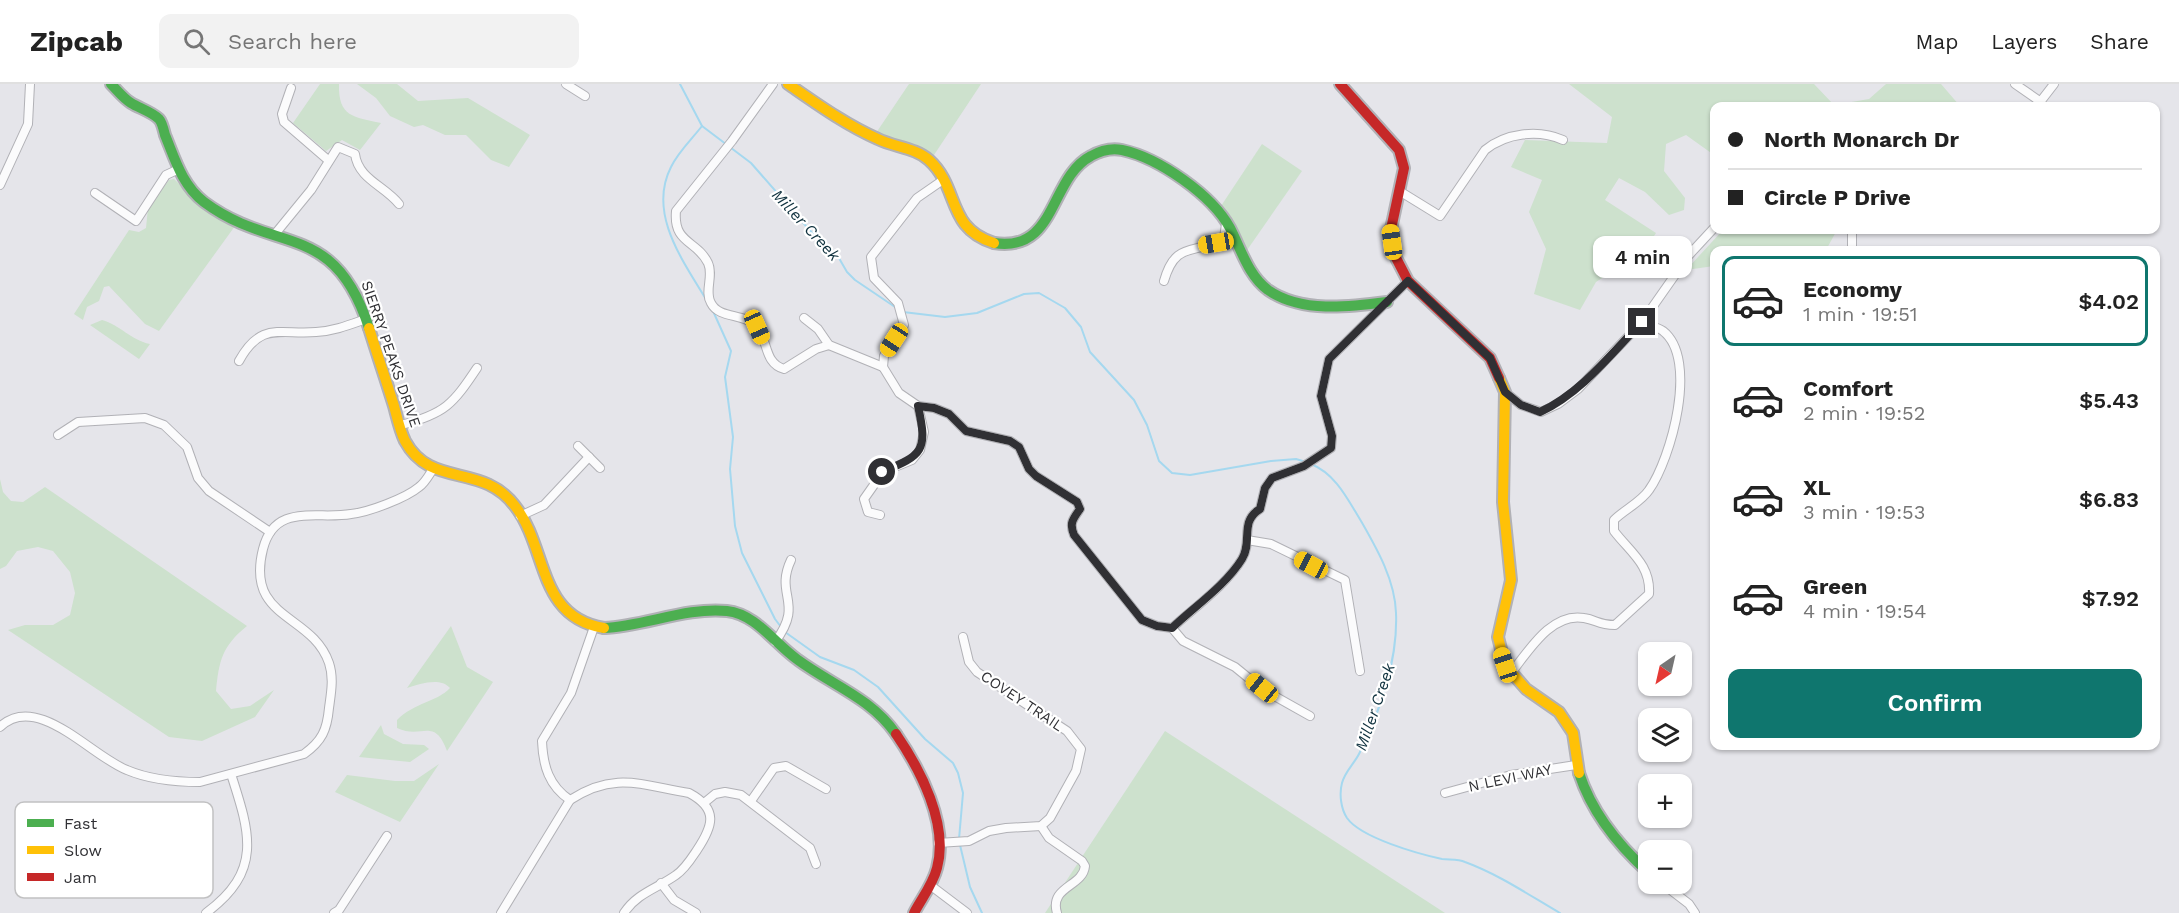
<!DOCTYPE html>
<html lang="en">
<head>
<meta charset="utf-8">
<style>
  :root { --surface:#fff; --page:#f2f2f2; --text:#222; --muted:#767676; --line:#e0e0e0; --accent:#0f766e }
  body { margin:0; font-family:"Work Sans",sans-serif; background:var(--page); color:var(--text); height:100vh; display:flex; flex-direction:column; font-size:22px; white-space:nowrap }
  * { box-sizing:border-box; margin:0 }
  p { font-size:20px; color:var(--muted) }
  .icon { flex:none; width:33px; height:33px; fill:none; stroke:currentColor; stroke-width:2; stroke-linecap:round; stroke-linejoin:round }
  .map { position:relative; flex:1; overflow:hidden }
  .sheet { position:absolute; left:1710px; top:162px; width:450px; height:504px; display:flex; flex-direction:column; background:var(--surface); border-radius:12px; box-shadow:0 2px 4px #0004 }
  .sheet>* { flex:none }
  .banner { position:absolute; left:1710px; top:18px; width:450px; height:132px; border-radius:12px; box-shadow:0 2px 4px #0004; display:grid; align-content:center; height:132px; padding:0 18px; background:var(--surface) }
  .needle { width:39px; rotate:214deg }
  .buttons { position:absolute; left:1638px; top:558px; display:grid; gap:12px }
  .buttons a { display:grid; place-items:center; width:54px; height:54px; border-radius:12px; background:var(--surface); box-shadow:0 2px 4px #0004; font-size:30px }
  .end { position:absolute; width:27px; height:27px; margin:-14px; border:8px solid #303034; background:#fff; box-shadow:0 0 0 3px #fff }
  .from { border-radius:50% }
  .bubble { position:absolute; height:42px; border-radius:12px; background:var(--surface); box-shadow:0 2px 4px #0004; font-size:20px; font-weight:600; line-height:42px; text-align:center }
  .car { position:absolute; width:18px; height:36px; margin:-18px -9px; border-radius:8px; box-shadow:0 0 4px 2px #0007; background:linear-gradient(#f5c518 24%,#345 0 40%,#f5c518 0 76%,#345 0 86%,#f5c518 0) }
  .banner b { display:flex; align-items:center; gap:21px; height:57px; font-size:22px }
  .banner b+b { border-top:2px solid var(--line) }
  .banner i { width:15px; height:15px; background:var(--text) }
  ul { padding:10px 0 0; list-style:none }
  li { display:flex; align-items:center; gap:18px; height:90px; margin:0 12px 9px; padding:0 6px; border:3px solid transparent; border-radius:12px }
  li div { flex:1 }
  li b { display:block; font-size:22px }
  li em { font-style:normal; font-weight:600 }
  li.on { border-color:var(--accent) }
  li>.icon { width:54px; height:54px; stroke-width:1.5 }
  .action { display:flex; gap:12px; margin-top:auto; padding:12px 18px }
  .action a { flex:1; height:69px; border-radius:12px; background:var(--accent); color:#fff; font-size:24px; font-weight:600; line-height:69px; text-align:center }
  header { display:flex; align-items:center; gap:36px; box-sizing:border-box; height:84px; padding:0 30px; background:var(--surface); border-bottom:2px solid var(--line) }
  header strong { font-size:28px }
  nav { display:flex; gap:33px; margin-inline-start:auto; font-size:21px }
  .search { width:420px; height:54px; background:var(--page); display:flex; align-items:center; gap:15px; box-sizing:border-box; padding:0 21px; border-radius:12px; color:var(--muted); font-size:22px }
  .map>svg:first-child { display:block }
  .green { fill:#cde1cd }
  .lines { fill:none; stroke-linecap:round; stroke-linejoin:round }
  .stream { stroke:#a5d8ef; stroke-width:2 }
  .street-casing { stroke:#b1b1b6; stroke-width:10 }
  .fast-casing { stroke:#b1b1b6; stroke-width:14 }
  .slow-casing { stroke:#b1b1b6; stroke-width:14 }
  .jam-casing { stroke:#b1b1b6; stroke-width:14 }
  .street { stroke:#fbfbfc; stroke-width:8 }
  .fast { stroke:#4caf50; stroke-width:10 }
  .slow { stroke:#ffc107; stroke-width:10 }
  .jam { stroke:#c62828; stroke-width:10 }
  .route { stroke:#303034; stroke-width:8 }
  .labels { text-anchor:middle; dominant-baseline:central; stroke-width:4.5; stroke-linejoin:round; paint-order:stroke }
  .street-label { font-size:15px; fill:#303034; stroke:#fff }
  .water-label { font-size:16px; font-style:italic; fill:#0f313e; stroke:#fff }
  .key { fill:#fff; stroke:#c1c1c2; stroke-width:1.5 }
  .key-label { font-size:16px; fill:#303034 }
</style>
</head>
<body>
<header>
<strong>Zipcab</strong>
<div class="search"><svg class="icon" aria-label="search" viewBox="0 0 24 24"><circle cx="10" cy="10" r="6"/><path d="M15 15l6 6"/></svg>Search here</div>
<nav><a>Map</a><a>Layers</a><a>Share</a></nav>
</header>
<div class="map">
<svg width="2179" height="829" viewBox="0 0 2179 829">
  <rect width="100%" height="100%" fill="#e5e5ea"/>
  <g class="green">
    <path d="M320,0H339C338,33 354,33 381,39L360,66L342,56L326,67L293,39Z"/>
    <path d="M357,0H397L418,17L468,14L530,51L509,83L491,76L466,51H445L423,41L414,43L390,32L376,14Z"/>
    <path d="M909,0H981L932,74L915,63L876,49Z"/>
    <path d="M1569,0H1814L1834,21L1869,15L1886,0H1941L1960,22H1714V71L1686,51L1666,60L1664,87L1685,114L1684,126L1669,131L1645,108L1619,94L1605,116L1656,149L1645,166L1596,198L1580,226L1534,210L1546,165L1529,128L1542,96L1511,83L1525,56L1607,59L1612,33Z"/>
    <path d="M1262,60L1302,87L1245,169L1221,122Z"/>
    <path d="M174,95L210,129L235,142L159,247L145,240L109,202L104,203L99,217L87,223L83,236L74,230L129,146L139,148L146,144L148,124L169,96Z"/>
    <path d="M1723,146H1837L1826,166H1714V182L1686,186Z"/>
    <path d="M102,236C120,241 131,256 150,260L139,275L90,241Z"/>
    <path d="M0,395L3,408L11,417L23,418L45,403L247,542C222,562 219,577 216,607L231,625L250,622L274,606L255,633L202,657L169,653L8,546L25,541H53L70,531L75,509L70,488L53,467L38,463L17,467L6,482L0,485Z"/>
    <path d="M451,542L467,583L493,598L447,667C434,632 422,656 397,644V636C415,618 437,618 450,604C440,593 420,600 407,604Z"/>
    <path d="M381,641L384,650L403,660L424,661L429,665L410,678L359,673Z"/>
    <path d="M1165,647L1445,829H1045Z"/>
    <path d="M439,680L400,738L335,708L347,691L395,697H414Z"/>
  </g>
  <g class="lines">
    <g class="stream">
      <path d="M680,0L702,42L751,79L813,150L836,169L847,188L855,196L898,225"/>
      <path d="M702,42C692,55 678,68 671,83C647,130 684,178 707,217"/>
      <path d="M713,227L731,267L725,293L733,353L730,385L735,442L742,469L775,535L781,543"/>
      <path d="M903,228L945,233L977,229L1024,210L1039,209L1065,224L1081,243L1090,268L1134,316L1147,341L1159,377L1172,389L1190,391L1271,377L1296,375L1306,378"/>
      <path d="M1311,380C1336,390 1348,416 1361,437C1377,465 1395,496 1396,529C1398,575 1380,627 1360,668C1355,679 1345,687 1342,699C1339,710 1341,725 1347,734C1361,754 1419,770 1442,775C1450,776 1458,775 1465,778C1498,790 1529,811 1560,829"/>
      <path d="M785,548L820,573L854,586L878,603L925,655L953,679L958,689L963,709L959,755"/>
      <path d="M960,761L970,803L982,829"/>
    </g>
    <defs>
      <g id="street">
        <path d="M566,0L585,12"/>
        <path d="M773,0L732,57L676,127C673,160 697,156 708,179C714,192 704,207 711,219C719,235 743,229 755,241C769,255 763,279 784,285L816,265L829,261"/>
        <path d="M2015,0L2041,18"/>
        <path d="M291,4L282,30L284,38L328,76"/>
        <path d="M2037,22L2054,0"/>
        <path d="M943,96L917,114L871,173L874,194L898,219L904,241L884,272L883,283L899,309L918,322L934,324L949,330L966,347L1010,357L1019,363L1029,385L1036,392L1077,418L1080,425C1073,435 1069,439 1074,451L1142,536L1157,542L1172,544"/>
        <path d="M0,101L28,40L30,0"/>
        <path d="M1401,108L1440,132L1485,66C1506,49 1538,45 1563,56"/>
        <path d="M95,109L136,137L166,91L179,85"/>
        <path d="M1852,146V166"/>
        <path d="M275,150L311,106L338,63L355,70C358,95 385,102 399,120"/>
        <path d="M1164,197C1176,155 1195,172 1224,154L1226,140"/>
        <path d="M804,234L818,245L829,261L883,283"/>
        <path d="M239,277C261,237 280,251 316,248C334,247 349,241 366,235"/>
        <path d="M1505,308L1521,321L1541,328L1558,320L1578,305L1642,238L1689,171L1714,144"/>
        <path d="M401,341C445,330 453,320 477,284"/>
        <path d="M58,351L78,338L145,334L164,341L187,363L198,394L209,407L270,448"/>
        <path d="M578,362L600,384"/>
        <path d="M880,431L868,428L864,415L883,388L912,376L920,366L924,348L918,322"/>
        <path d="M520,432L544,421L589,373"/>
        <path d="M1247,456L1271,460L1345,496L1360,587"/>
        <path d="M1172,544C1195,523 1226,501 1242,475C1253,457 1239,438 1260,425L1265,404L1272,394L1304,382L1331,364L1332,352L1321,312L1329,275L1408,197"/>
        <path d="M1172,544L1183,557L1235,583L1262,605L1310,632"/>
        <path d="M775,558C805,518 774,512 791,476"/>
        <path d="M1511,589C1528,568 1551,528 1584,534C1597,536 1598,541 1615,541L1649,510C1651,481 1630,468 1614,447V436C1624,426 1641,418 1649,406C1671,375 1699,275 1663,247C1657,243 1648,241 1642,238"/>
        <path d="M0,643C37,607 92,673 127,686C148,695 177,698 200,698L304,670C322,657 327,646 329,624C331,609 334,594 329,579C312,529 245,536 263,465C275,418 317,436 351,430C369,428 406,414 419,403C425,399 429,391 433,385"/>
        <path d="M1445,709L1511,691L1576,681"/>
        <path d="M570,716C549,702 543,682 542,657L571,609L594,543"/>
        <path d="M751,717L774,684L786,682L826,705"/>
        <path d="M704,719L715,710L725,708L741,711L810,764L816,780"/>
        <path d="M1041,742L1049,754L1082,777L1085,782C1083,803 1049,802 1057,829"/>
        <path d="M938,759L969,757L989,747L1006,744L1041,742L1050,734L1076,687L1081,665L1067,647L977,588L969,578L963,553"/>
        <path d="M661,799L674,816L696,829"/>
        <path d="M1663,800L1689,820L1695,829"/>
        <path d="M930,801L967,829"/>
        <path d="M206,829C263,787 250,749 231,690"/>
        <path d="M334,829L339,826L387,752"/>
        <path d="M501,829L570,716C614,687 641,701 689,709C719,725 713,742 697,766C691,775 685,785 676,791C658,804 637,809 624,829"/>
      </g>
      <g id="fast">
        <path d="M111,0C117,6 123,14 131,19C139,24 152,28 159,35C162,38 164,47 165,51C175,75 182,101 204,118C275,171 334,135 369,244"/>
        <path d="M994,159C1057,169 1049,94 1091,72C1100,67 1112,64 1122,66C1159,74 1212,111 1230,144C1241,165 1248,191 1268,206C1301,229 1349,223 1387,218"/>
        <path d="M604,544C645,542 686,523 727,527C756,530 775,560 798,576C832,601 871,614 896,650"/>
        <path d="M1579,689C1592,729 1617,760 1648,788"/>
      </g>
      <g id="slow">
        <path d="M788,0C817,20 846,41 878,55C894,63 916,64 929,76C960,104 946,144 994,159"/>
        <path d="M369,244C377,270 386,296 394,322C397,333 400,347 405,357C431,405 482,378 515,422C548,464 537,533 604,544"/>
        <path d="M1499,294L1505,308L1503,418L1511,496L1498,553L1505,581L1526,605L1559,628L1573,649L1579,689"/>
      </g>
      <g id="jam">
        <path d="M1340,0L1399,66L1404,84L1391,145L1394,170L1408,197L1490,274L1499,294"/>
        <path d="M896,650C920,685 949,740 937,784C933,800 922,814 914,829"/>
      </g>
    </defs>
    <use href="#street" class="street-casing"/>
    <use href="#fast" class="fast-casing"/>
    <use href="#slow" class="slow-casing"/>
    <use href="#jam" class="jam-casing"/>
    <use href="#street" class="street"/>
    <use href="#fast" class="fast"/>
    <use href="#slow" class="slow"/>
    <use href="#jam" class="jam"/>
  </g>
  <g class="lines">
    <path class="route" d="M882,388C923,371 928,367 918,322L934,324L949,330L966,347L1010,357L1019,363L1029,385L1036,392L1077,418L1080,425C1073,435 1069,439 1074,451L1142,536L1157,542L1172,544C1194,523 1226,501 1242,475C1253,457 1239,438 1260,425L1265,404L1272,394L1304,382L1331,364L1332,352L1321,312L1329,275L1408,197L1490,274L1505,308L1521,321L1540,328C1581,309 1611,270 1642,238"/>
  </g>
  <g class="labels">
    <g class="street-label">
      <text transform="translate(391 270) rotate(71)">SIERRY PEAKS DRIVE</text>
      <text transform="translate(1022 617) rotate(34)">COVEY TRAIL</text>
      <text transform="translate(1510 694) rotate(-12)">N LEVI WAY</text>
    </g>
    <g class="water-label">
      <text transform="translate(806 141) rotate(47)">Miller Creek</text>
      <text transform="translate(1375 623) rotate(-71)">Miller Creek</text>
    </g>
  </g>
  <rect x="15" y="718" width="198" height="96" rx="9" class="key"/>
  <rect x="27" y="735" width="27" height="8" fill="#4caf50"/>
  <rect x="27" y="762" width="27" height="8" fill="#ffc107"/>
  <rect x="27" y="789" width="27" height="8" fill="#c62828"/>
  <g class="key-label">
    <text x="64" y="745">Fast</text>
    <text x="64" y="772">Slow</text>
    <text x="64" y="799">Jam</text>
  </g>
</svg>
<div class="buttons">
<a><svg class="needle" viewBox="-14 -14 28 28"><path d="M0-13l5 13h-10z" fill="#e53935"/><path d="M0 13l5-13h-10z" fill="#767676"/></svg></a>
<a><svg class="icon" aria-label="layers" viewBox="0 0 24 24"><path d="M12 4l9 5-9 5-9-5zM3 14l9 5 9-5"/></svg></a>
<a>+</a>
<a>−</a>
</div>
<i class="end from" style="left:882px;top:388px"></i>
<i class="end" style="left:1642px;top:238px"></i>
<div class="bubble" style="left:1593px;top:152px;width:99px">4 min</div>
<i class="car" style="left:1392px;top:158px;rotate:352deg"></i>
<i class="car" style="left:1216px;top:159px;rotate:260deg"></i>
<i class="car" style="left:757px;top:243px;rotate:156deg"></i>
<i class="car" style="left:894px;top:256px;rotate:213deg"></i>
<i class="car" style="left:1311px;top:481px;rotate:298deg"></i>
<i class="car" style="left:1505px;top:581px;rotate:342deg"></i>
<i class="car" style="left:1262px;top:604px;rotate:309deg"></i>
<div class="banner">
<b><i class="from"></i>North Monarch Dr</b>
<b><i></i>Circle P Drive</b>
</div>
<section class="sheet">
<ul>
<li class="on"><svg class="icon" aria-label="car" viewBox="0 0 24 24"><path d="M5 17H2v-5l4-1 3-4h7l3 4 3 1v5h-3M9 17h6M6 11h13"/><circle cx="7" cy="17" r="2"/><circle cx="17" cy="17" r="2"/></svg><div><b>Economy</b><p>1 min · 19:51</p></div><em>$4.02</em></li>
<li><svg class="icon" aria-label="car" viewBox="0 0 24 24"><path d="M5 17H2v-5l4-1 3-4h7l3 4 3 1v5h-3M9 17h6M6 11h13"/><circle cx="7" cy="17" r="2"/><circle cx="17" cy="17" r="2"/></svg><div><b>Comfort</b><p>2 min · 19:52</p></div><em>$5.43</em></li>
<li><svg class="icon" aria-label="car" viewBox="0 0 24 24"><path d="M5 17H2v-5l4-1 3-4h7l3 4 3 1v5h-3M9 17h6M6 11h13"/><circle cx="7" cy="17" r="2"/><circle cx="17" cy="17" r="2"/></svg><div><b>XL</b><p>3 min · 19:53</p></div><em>$6.83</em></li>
<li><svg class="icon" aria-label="car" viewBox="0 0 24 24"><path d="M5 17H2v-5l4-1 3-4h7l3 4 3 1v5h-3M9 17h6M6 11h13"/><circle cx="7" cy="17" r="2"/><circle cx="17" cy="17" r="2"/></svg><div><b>Green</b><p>4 min · 19:54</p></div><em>$7.92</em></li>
</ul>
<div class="action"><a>Confirm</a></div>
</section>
</div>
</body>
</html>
